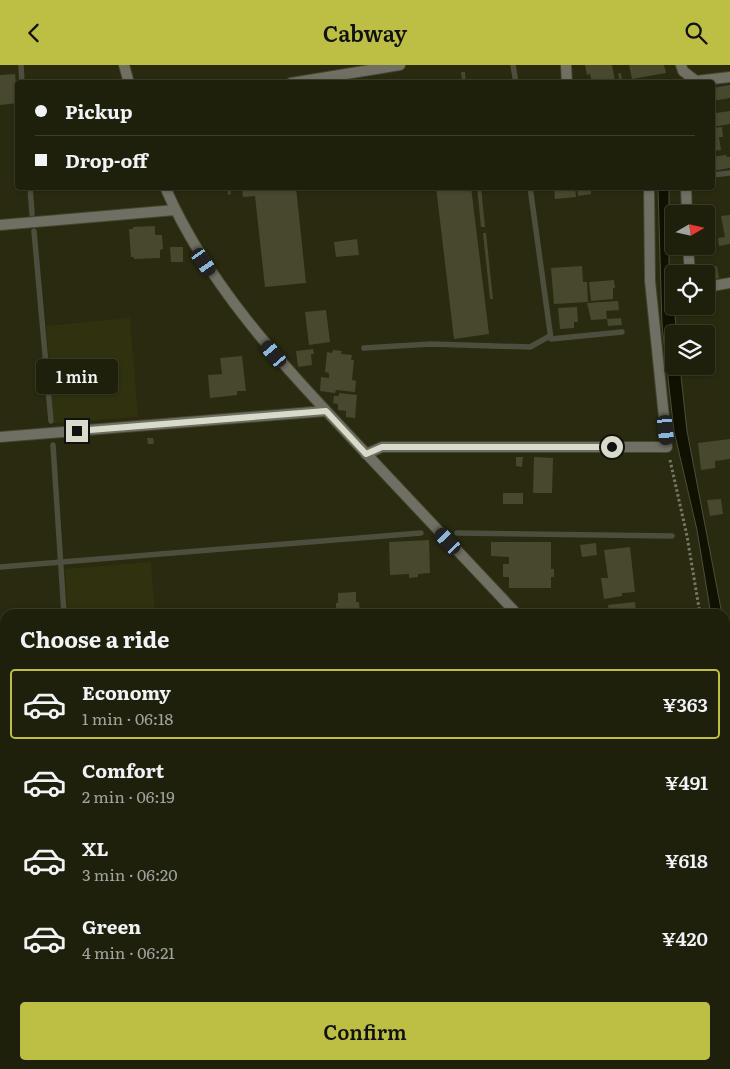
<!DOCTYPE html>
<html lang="en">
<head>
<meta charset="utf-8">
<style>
  :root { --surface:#1f200b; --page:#2c2d19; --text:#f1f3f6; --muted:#a1a39d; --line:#3c3e2c; --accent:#bcbf43 }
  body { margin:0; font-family:Literata,serif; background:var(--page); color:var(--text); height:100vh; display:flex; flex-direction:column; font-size:19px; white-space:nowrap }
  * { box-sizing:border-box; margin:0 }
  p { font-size:16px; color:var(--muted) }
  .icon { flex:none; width:28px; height:28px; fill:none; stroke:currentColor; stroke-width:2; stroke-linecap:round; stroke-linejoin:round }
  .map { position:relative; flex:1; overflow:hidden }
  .panel { position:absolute; left:0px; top:544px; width:730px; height:461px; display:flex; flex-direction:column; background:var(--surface); border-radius:15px 15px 0 0; box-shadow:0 1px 4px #0004,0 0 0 1px var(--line) }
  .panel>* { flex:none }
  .banner { position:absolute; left:15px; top:15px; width:700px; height:110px; border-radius:5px; box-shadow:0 1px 4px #0004,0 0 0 1px var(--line); display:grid; align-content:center; height:110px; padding:0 20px; background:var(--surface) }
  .needle { width:32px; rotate:81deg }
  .tools { position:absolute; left:665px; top:140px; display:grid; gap:10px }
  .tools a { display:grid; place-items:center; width:50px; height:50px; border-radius:5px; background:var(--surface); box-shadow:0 1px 4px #0004,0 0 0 1px var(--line); font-size:25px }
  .end { position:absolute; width:22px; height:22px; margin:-11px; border:6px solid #d9dbca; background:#111; box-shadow:0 0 0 2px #111 }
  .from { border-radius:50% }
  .bubble { position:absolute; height:35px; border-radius:5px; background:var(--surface); box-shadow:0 1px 4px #0004,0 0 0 1px var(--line); font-size:16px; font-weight:600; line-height:35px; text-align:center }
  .car { position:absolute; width:15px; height:30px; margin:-15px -8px; border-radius:6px; box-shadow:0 0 4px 1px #0007; background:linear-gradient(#222 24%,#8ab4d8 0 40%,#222 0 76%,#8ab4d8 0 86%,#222 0) }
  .banner b { display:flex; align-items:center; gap:18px; height:48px; font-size:19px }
  .banner b+b { border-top:1px solid var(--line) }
  .banner i { width:12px; height:12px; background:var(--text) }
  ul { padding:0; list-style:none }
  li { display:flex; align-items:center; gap:15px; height:70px; margin:0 10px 8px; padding:0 10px; border:2px solid transparent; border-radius:5px }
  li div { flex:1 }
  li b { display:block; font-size:19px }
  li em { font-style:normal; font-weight:600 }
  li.on { border-color:var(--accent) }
  li>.icon { width:45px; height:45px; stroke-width:1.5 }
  h2 { padding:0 20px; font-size:22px; line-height:60px }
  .action { display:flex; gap:10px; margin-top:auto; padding:10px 20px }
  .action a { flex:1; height:58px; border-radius:5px; background:var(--accent); color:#111; font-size:20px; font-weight:600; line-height:58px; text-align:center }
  header { display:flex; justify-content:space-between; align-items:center; height:65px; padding:0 20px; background:var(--accent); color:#111; font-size:22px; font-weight:600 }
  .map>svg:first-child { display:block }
  .built { fill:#30310e }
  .water { fill:#110; stroke:#4d4e3d }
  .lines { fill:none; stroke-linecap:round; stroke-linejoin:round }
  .stream { stroke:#4d4e3d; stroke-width:5.5 }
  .building { fill:#47482d }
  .minor-casing { stroke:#45462d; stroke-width:12 }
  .tertiary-casing { stroke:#45462d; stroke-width:12 }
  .path { stroke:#777962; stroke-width:3; stroke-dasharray:2.5 2.5; stroke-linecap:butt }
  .minor { stroke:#6f7063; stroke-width:10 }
  .tertiary { stroke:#6f7063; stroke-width:10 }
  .route { stroke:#d9dbca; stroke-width:6 }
</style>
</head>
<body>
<header><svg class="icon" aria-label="back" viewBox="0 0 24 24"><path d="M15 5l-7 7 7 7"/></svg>Cabway<svg class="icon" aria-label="search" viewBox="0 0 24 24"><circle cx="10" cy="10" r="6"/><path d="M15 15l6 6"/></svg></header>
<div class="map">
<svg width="730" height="1004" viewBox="0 0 730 1004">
  <rect width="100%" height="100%" fill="#292a0f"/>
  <g class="built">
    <path d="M130,253L138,352L54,358L46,261Z"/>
    <path d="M151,497L155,549H68L65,504Z"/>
  </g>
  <g class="water">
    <path d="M658,123H669V198L677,269H674V301H680L687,366L722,549H709L708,544H710L697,465L674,366L662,260Z"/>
    <path d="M725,566L730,606V710L725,671Z"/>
    <path d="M730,777V798L725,802V781Z"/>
  </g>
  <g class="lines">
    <g class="stream">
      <path d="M21,0L22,18"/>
      <path d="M513,0L516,18"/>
      <path d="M712,110L730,108"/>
      <path d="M30,122L32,149"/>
      <path d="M530,122L551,274L622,267"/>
      <path d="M34,166L51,356"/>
      <path d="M364,283L431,279L530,282L550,271"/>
      <path d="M53,380L64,549"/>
      <path d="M457,468L672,471"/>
      <path d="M0,502L421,468"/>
      <path d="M0,792L5,794"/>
      <path d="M725,888L730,920"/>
      <path d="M144,1004V1000"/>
    </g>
  </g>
  <g class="building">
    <path d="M585,0H612L615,16L592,18L590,9L587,10Z"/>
    <path d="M629,0H664L666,8L632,14Z"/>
    <path d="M461,7H465L466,18H462Z"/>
    <path d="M621,8L622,17H620L618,9Z"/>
    <path d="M15,9L18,38L0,40V10Z"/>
    <path d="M453,14L454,18H438V16Z"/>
    <path d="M730,20V33L712,36V23Z"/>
    <path d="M712,43H716V48L730,46V59L712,62Z"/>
    <path d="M722,62L723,72H719L721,85L712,86V63Z"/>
    <path d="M726,90L727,92H730V103L712,106V92Z"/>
    <path d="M227,122H230L231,129L228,130Z"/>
    <path d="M242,122H296L306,218L265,222L255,131L243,132Z"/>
    <path d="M436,122H471L489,269L454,274Z"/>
    <path d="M477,122H481L485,162H481Z"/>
    <path d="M554,122H575L576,132L555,134Z"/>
    <path d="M577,122H591V129L578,131Z"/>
    <path d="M601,122H624V124L601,126Z"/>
    <path d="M730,150V179L719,181L718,173L725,172L721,151Z"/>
    <path d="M155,161V170H162L163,184L160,185V193L134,194V192H131L129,164H133V162Z"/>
    <path d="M483,168H486L493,234H490Z"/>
    <path d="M357,174L359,190L336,192L334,177Z"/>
    <path d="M170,182H183V197H171Z"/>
    <path d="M582,201L583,217H587L588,237L554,239L551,203Z"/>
    <path d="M717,201L719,213L706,216V209H699L698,204Z"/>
    <path d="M614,215L615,223H613V234L591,236L589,217Z"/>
    <path d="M618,236L619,245L606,246L607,254L591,255L587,238Z"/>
    <path d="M577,242L578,257H574V263L560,264L558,243Z"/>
    <path d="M326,245L330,277L309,280L305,247Z"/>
    <path d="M621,253L622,260L608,261L607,254Z"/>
    <path d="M313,284L314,289H311L312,300L298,302L296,286Z"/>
    <path d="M333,285L342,286L341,289L352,290L351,295H354L352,315L356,316L355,327L336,325L335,328L320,326L321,312L329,313V308L325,307L327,287L332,288Z"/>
    <path d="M242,291L246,326H237V330L210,333L208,310L222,309L220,293Z"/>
    <path d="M339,328L357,330L355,353L346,352V346L338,345V339L333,338L334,331H339Z"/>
    <path d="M147,373H153L154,379H148Z"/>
    <path d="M730,374V394L715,396V403L701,405L698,378Z"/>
    <path d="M516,392H523L522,402L516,401Z"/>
    <path d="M534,392L553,393L552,428H533Z"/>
    <rect x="503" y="428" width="20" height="11"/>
    <path d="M721,434L723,449L710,451L707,435Z"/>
    <path d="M429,475L430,508L418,509V512L409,513V509L390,510L389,477Z"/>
    <path d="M491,477H551V504H554V512H551V523H509V512H503V499H509V492L491,491Z"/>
    <path d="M596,478L597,490L582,492L580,480Z"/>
    <path d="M630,482L635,527L622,528V531L604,534L601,513H608L604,485Z"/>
    <path d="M356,527V537H359L360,549H336V538H338V528Z"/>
    <path d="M635,537L636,549H609L608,540Z"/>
  </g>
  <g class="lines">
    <defs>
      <g id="minor">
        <path d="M124,0L129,18"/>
        <path d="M566,0L567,18"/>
        <path d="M681,0L683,6L696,16L730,12"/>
        <path d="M291,18L400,0"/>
        <path d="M165,122C209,223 285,302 359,381C412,437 464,493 517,549"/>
        <path d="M686,122L687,149"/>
        <path d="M0,160L175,145"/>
        <path d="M688,181L690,209"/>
        <path d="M706,222L730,218"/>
        <path d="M0,372L326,346"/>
        <path d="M366,389L382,382H667L650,216L649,122"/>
        <path d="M0,702L5,705"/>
        <path d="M725,766L730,771"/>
        <path d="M0,976L5,977"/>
        <path d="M463,1000L537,1004"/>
        <path d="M22,1004L23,1000"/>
        <path d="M265,1004V1000"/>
      </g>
      <g id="tertiary">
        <path d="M725,573H730"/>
        <path d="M0,636L5,635"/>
      </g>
    </defs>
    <use href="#minor" class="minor-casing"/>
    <use href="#tertiary" class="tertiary-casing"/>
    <g class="path">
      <path d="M670,395L687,471L700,549"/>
      <path d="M0,782L5,785"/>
    </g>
    <use href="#minor" class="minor"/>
    <use href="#tertiary" class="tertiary"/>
  </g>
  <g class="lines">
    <path class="route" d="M77,366L326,346L366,389L382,382H612"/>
  </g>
</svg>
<div class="tools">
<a><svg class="needle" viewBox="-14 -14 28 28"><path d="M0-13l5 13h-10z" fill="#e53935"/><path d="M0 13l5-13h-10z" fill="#a1a39d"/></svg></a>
<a><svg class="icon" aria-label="locate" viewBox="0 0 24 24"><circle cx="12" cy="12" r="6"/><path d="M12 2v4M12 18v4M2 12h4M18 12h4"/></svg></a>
<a><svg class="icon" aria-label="layers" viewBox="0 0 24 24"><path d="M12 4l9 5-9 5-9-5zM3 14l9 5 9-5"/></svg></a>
</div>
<i class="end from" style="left:612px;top:382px"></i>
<i class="end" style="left:77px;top:366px"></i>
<div class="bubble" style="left:36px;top:294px;width:82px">1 min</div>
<i class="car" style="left:204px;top:197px;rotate:145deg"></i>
<i class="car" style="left:274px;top:289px;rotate:320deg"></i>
<i class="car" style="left:666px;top:365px;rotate:174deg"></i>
<i class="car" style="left:448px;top:476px;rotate:317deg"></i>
<div class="banner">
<b><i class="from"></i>Pickup</b>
<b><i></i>Drop-off</b>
</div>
<section class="panel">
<h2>Choose a ride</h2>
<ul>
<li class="on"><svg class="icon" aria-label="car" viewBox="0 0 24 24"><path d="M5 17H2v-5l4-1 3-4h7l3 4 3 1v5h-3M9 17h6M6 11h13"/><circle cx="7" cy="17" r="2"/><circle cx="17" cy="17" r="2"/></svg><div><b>Economy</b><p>1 min · 06:18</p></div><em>¥363</em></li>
<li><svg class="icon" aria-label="car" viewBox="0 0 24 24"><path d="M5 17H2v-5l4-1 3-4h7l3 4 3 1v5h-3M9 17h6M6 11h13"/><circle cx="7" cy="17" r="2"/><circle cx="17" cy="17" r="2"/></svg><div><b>Comfort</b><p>2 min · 06:19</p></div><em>¥491</em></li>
<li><svg class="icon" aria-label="car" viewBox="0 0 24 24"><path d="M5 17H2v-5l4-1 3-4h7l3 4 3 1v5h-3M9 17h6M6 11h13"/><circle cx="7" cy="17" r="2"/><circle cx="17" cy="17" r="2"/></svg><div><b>XL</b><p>3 min · 06:20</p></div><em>¥618</em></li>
<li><svg class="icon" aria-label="car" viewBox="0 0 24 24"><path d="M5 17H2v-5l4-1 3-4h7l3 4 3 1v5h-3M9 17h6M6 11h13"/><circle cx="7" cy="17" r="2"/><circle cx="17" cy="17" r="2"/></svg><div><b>Green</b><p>4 min · 06:21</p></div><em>¥420</em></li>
</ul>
<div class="action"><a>Confirm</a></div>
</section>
</div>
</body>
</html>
